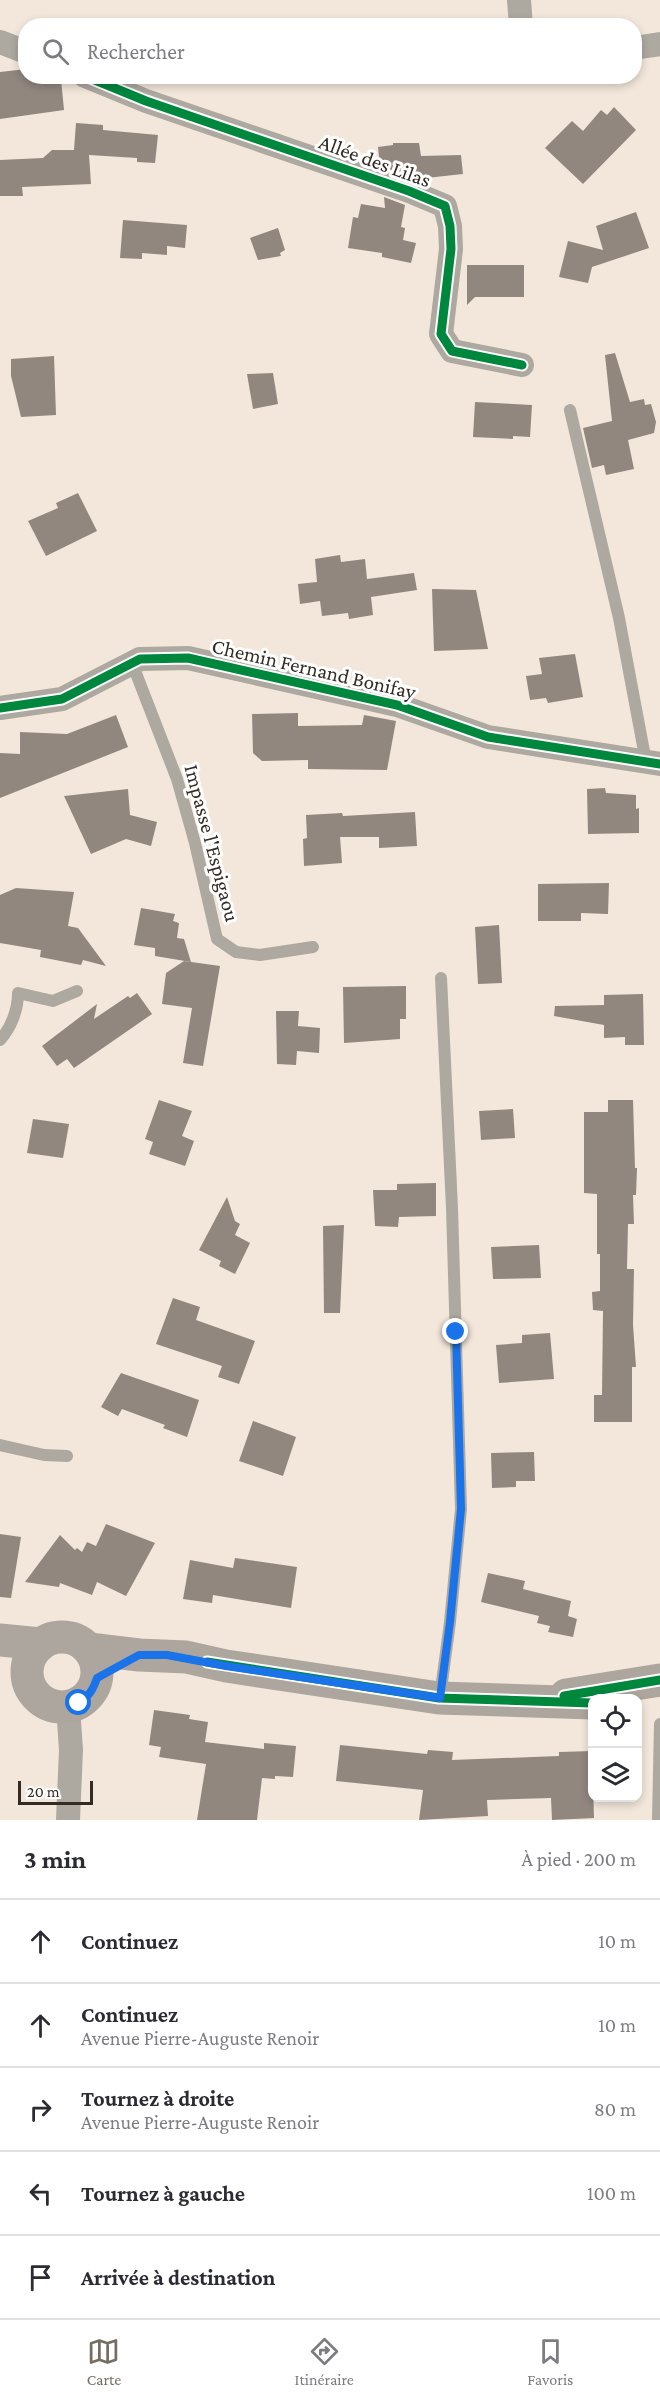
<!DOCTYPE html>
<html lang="fr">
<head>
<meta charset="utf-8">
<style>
	:root { --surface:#fff; --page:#f2f2f3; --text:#2b2b33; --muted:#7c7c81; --line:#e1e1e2; --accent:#776d63 }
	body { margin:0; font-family:"Crimson Pro",serif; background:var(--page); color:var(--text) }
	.controls { position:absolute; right:18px; bottom:18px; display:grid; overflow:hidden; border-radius:12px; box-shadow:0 3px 9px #0003 }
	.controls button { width:54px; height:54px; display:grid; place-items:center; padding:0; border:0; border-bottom:2px solid var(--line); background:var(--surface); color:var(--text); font:30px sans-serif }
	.scale { position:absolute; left:18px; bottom:15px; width:75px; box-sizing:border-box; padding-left:6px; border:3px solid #342c23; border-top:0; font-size:16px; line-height:21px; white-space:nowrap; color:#342c23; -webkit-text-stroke:4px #fff; paint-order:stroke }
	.stop { position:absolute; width:18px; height:18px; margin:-14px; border:4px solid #1a73e8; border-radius:50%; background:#fff }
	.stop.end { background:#1a73e8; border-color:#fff; box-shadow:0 2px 6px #0008 }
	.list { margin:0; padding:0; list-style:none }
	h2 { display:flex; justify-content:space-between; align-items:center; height:78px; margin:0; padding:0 24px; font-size:26px }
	h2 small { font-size:20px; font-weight:400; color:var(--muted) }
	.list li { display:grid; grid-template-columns:39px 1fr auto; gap:18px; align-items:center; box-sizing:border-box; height:84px; padding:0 24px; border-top:2px solid var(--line) }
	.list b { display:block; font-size:22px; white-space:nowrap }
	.list p { margin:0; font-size:20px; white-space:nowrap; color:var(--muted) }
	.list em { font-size:20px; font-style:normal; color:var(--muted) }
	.icon { flex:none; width:33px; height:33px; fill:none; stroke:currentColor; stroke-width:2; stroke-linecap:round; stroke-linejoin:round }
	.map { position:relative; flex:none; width:660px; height:1820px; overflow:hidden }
	.search { position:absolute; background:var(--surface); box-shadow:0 3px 9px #0003; left:18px; right:18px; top:18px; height:66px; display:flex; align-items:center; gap:15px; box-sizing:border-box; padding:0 21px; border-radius:24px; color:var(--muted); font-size:22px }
	.sheet { height:498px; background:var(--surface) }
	nav { display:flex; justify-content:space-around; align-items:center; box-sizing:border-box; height:84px; border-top:2px solid var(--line); background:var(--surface); font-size:16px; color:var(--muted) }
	nav a { display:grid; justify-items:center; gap:3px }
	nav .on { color:var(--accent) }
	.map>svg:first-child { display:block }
</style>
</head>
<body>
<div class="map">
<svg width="660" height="1820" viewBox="0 0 660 1820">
	<rect width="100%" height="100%" fill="#f3e7db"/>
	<!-- building -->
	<g fill="#91877f">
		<path d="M26,69V76H38L39,82L61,79L64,110L0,119V72Z"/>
		<path d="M614,107L636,130L583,184L545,148L572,121L583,131L601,110L607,115Z"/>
		<path d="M76,123L103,125V130L158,135L155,163L137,162V158L89,155L91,184L22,187L23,196H0V160L43,158L52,150H74Z"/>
		<path d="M393,143H419L421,156L461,155L463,174L417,179L380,166L378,147L393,145Z"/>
		<path d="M384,197L405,205L401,227L405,228L403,240L416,243L411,263L382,257V253L348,248L353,217L358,218L361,204L385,208Z"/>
		<path d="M636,212L649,248L592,267L588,283L559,277L568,241L603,250L596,226Z"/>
		<path d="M123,220L187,225L185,248L167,246V255L142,253V259L120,258Z"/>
		<path d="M278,228L285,250L280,253L281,256L258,260L250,238Z"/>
		<path d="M467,265H524V297H475L467,305Z"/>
		<path d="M615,353L630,402L644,399L645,405L651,404L656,422L654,433L628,440L634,469L606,475L604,465L592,468L583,428L612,421L605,355Z"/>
		<path d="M54,356L56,415L21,417L11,376V359Z"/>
		<path d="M273,373L278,404L253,409L247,374Z"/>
		<path d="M475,402L532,405L530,437L513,436V439L473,437Z"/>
		<path d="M78,493L97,531L46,556L28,521L58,508L56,503Z"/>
		<path d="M340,555L341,562L365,559L367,579L414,573L417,590L371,597L373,615L349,619L348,613L322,616L320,601L300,604L298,584L317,582L315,559Z"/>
		<path d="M432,589L476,590L488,649L434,651Z"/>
		<path d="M575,654L583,697L548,703L546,698L530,700L526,676L542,674L539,658Z"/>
		<path d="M298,713V726L362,725L364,715L396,721L387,770L308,769V760L262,761L253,753L252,714Z"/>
		<path d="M116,715L128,747L0,798V753L20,754V732L67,734Z"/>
		<path d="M605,788L606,793L636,795V809L639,808V833L588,834L587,789Z"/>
		<path d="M128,789L130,815L157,822L151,846L126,839L91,854L64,796Z"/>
		<path d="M415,812L417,846L379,848V837H340L342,863L304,866L303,839L307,838L306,815L342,813L343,816Z"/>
		<path d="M609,883L608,914L581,913V921H538V884Z"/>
		<path d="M16,888L74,892L68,926L78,928L106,966L83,960L81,965L40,957L41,950L0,943V895Z"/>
		<path d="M141,908L175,914L173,921L179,923L177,938L184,939L191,962L155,956V948L134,945Z"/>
		<path d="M499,925L502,983L478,984L475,927Z"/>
		<path d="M184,961L220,966L203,1066L183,1063L192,1008L162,1004L166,973Z"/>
		<path d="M406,986V1019H400V1039L344,1043L343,987Z"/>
		<path d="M137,993L152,1014L74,1068L67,1059L57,1066L42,1046L97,1004L94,1019L128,996L130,998Z"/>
		<path d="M643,994L644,1045H625V1037L604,1038V1025L554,1016L555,1006L604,1005V995Z"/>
		<path d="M276,1011H299L298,1026L320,1028L319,1053L297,1051L296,1065L277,1064Z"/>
		<path d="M159,1100L192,1111L182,1136L194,1141L185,1166L149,1154L153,1142L145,1139Z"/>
		<path d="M608,1100H633L635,1168H637L636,1195H633L634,1224H628L627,1269H634L633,1325L636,1367H632V1422H594V1395H602L603,1311L593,1310L592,1292L600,1291V1254H597V1194L584,1193V1112H608Z"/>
		<path d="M513,1109L515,1138L481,1140L479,1111Z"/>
		<path d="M33,1119L69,1124L63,1158L27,1153Z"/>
		<path d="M436,1183V1216L399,1217L398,1227L375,1226L373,1190H397V1184Z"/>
		<path d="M227,1197L235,1221L240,1224L235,1235L250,1243L235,1274L219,1266L221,1261L199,1250Z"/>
		<path d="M344,1225L340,1313H324L323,1226Z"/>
		<path d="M539,1245L541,1278L493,1279L491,1247Z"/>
		<path d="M173,1298L200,1307L196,1320L255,1341L239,1384L218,1377L222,1366L156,1344Z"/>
		<path d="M550,1333L554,1379L499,1383L496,1345L522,1343V1335Z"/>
		<path d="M121,1373L199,1400L187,1437L163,1428L165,1425L122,1409L118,1416L101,1407Z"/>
		<path d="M253,1421L296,1437L283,1476L239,1461Z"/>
		<path d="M534,1452L535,1481H516V1487L492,1488L491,1453Z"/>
		<path d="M106,1524L155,1543L126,1596L97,1582L92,1595L60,1583L59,1587L25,1582L60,1535L75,1550L77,1548L82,1552L87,1542L96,1546Z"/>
		<path d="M0,1534L21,1537L11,1598L0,1597Z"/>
		<path d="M235,1558L297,1567L291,1608L213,1595L212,1603L183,1599L190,1560L233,1568Z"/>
		<path d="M488,1573L525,1581L523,1589L571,1601L568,1616L577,1619L573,1637L548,1632L550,1626L537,1623L539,1616L481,1602Z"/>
		<path d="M154,1710L190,1715L189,1719L208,1722L205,1742L264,1749V1743L296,1746L293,1777L275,1776V1779L262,1778L257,1820H197L206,1764L159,1757L161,1747L149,1745Z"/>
		<path d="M340,1745L427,1754L428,1750L453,1752L452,1760L559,1756V1752L592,1751L594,1818L552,1820L551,1798L487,1800L488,1816L419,1820L423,1790L336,1781Z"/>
	</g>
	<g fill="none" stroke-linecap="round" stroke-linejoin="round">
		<!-- lane -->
		<g stroke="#ada8a0" stroke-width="12">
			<path d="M570,410L619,618L646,762"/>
			<path d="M132,663L177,779L195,843L217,939L236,952L260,955L313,947"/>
			<path d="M0,1040C11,1028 18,1010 18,993L53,1001L77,991"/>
			<path d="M0,1445L44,1455L67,1456"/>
			<path d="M440,1697L450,1622L461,1509L452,1208L441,978"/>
			<path d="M658,1820L660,1724"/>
		</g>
		<!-- street -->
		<g stroke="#ada8a0" stroke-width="24">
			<path d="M519,0L521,26"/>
			<path d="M0,42L26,52"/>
			<path d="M634,48L660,44"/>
			<path d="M85,76L146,101L409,191L445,206L450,226L451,249L441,334L452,351L522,365"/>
			<path d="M0,708L62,699L140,659L188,658L397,705L488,737L660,764"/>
			<path d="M68,1820L71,1750L68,1707"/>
		</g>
		<!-- secondary -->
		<g stroke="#ada69e" stroke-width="33">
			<circle cx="62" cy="1672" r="35"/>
			<path d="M0,1640L41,1644"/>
			<path d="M89,1649L139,1655L186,1657L226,1666L439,1698L592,1703"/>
			<path d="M566,1695L660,1680"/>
		</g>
		<defs>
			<g id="cycleway">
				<path d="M85,76L146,101L409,191L445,206L450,226L451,249L441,334L452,351L522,365"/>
				<path d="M0,708L62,699L140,659L188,658L397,705L488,737L660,764"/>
				<path d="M207,1662L439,1698L592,1703"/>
				<path d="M564,1696L660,1680"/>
			</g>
		</defs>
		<!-- cycleway casing -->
		<use href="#cycleway" stroke="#fff" stroke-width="13"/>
		<!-- cycleway -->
		<use href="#cycleway" stroke="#00873e" stroke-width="9"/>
	</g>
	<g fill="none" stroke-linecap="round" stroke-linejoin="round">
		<!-- route -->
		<path stroke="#1a73e8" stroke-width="8" d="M79,1703C89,1696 93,1690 97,1678L139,1655H167L226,1666L440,1698L450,1622L461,1509L456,1332"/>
	</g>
	<g text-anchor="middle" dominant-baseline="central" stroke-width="6" stroke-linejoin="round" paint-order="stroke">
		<!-- street labels -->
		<g font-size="21" fill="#342c23" stroke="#fff">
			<text transform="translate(375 161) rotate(20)">Allée des Lilas</text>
			<text transform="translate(314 669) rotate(13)">Chemin Fernand Bonifay</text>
			<text transform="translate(212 843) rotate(75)">Impasse l'Espigaou</text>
		</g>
	</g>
</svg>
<div class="controls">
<button><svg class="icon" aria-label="locate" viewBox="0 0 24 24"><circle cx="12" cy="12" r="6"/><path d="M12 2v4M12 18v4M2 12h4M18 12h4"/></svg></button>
<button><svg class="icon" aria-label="layers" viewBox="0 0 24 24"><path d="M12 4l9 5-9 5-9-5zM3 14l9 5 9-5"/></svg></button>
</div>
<div class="scale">20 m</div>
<div class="stop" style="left:79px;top:1703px"></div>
<div class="stop end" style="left:456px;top:1332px"></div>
<div class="search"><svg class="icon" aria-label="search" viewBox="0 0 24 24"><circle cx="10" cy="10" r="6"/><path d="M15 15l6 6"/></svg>Rechercher</div>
</div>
<section class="sheet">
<h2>3 min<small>À pied · 200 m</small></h2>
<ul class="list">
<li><svg class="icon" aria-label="ahead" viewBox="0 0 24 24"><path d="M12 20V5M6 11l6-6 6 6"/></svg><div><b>Continuez</b></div><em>10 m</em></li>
<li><svg class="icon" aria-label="ahead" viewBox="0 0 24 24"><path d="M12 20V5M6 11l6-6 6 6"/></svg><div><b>Continuez</b><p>Avenue Pierre-Auguste Renoir</p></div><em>10 m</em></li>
<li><svg class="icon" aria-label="right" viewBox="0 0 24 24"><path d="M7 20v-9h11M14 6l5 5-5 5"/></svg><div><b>Tournez à droite</b><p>Avenue Pierre-Auguste Renoir</p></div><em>80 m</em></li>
<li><svg class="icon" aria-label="left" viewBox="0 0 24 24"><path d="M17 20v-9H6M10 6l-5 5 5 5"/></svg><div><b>Tournez à gauche</b></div><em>100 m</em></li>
<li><svg class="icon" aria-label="arrive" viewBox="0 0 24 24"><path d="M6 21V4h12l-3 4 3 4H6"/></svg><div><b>Arrivée à destination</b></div></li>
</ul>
</section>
<nav>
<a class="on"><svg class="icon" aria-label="map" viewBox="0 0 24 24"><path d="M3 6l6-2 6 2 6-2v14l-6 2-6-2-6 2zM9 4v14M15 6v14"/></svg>Carte</a>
<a><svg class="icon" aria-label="directions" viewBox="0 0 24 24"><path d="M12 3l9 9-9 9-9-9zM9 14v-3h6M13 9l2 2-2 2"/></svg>Itinéraire</a>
<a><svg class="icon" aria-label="saved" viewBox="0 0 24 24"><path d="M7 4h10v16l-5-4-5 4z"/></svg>Favoris</a>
</nav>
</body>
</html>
